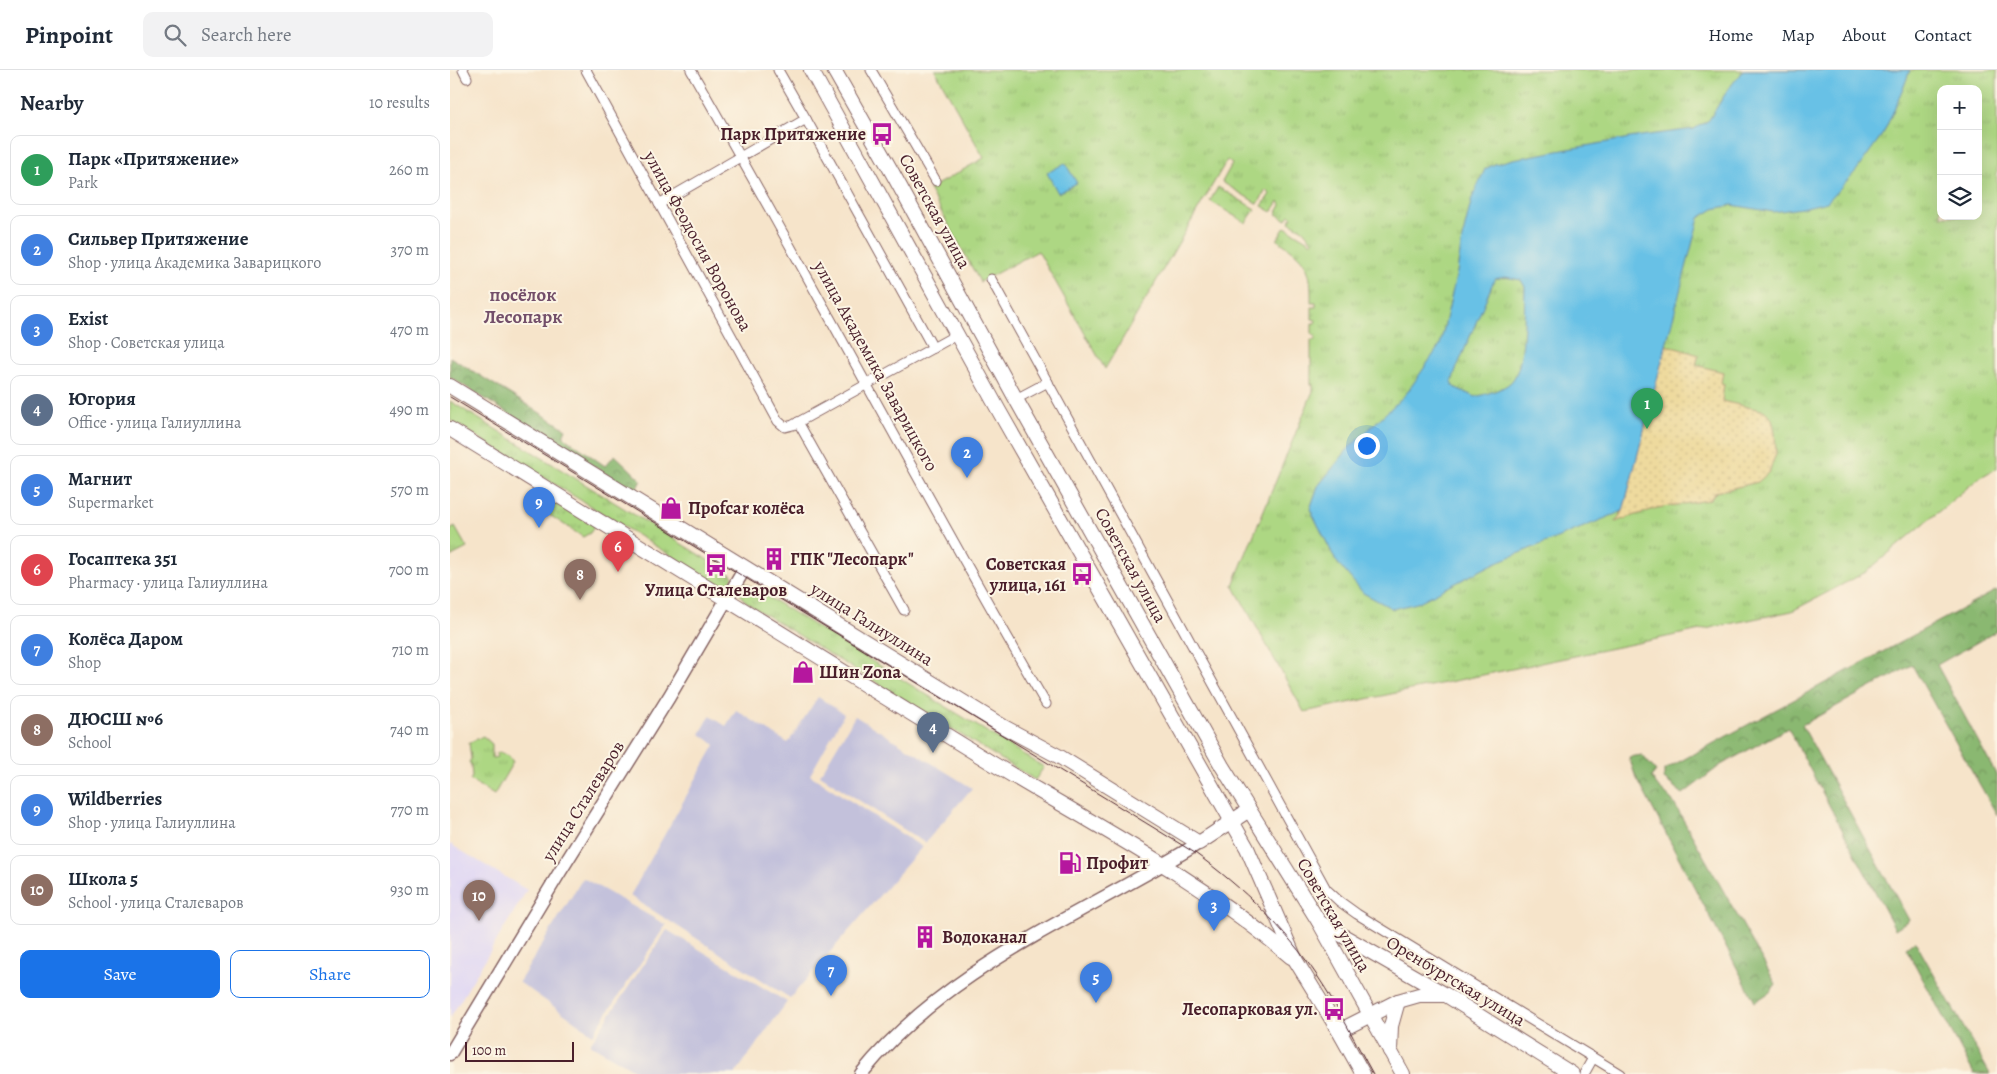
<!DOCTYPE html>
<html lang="en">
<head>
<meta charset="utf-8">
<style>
	:root { --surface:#fff; --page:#f2f2f3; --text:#1f2937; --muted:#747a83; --line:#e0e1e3; --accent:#1a73e8 }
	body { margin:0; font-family:Alegreya,serif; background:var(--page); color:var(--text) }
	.controls { position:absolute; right:15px; top:15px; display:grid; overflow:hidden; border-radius:10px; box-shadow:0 5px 20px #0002 }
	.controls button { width:45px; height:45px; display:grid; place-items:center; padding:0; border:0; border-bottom:1px solid var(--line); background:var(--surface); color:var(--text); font:25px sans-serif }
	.scale { position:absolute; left:15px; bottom:12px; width:109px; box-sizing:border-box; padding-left:5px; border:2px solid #4a1f2b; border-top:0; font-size:14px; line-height:18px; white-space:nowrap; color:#4a1f2b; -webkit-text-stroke:4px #fcf5e5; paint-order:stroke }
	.you { position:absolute; left:916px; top:375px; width:18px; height:18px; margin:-12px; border:4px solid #fff; border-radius:50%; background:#1a73e8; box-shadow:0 0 0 8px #1a73e833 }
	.badge { display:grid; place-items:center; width:32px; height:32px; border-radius:50%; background:var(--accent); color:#fff; font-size:16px; font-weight:700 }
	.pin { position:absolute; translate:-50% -41px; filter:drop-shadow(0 1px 2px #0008) }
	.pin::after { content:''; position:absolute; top:26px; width:18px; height:15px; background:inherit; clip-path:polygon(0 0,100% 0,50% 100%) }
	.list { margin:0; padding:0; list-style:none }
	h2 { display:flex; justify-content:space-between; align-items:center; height:65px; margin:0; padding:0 20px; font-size:21px }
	h2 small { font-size:16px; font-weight:400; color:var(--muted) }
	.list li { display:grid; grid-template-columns:32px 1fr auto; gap:15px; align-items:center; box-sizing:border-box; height:70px; margin:0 10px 10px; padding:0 10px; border:1px solid var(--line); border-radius:10px }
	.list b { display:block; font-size:19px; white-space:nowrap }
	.list p { margin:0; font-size:16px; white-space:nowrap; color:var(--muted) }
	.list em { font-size:16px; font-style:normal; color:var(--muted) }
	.actions { display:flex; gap:10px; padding:15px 20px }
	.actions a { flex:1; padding:11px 0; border:1px solid var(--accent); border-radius:10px; text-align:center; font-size:18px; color:var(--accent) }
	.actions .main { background:var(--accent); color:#fff }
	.icon { flex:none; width:28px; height:28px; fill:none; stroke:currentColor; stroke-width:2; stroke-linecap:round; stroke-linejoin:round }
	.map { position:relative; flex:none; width:1547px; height:1004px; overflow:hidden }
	header { display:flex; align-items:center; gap:30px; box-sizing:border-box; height:70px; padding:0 25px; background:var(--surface); border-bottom:1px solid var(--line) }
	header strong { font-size:24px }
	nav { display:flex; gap:28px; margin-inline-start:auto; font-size:18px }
	.search { width:350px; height:45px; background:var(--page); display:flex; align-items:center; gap:12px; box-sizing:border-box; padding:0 18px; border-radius:10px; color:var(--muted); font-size:19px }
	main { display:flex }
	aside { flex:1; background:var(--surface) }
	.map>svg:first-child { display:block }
</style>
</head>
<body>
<header>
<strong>Pinpoint</strong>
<div class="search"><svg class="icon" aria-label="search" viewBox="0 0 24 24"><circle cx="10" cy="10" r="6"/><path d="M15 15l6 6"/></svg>Search here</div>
<nav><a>Home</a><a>Map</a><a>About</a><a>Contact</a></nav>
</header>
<main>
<aside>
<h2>Nearby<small>10 results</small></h2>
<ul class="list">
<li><span class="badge" style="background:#2e9e5b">1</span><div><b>Парк «Притяжение»</b><p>Park</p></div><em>260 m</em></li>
<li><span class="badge" style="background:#3f7fe0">2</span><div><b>Сильвер Притяжение</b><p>Shop · улица Академика Заварицкого</p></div><em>370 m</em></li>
<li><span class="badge" style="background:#3f7fe0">3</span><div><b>Exist</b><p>Shop · Советская улица</p></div><em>470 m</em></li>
<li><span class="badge" style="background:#5c6f8a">4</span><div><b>Югория</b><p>Office · улица Галиуллина</p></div><em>490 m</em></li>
<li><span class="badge" style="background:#3f7fe0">5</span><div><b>Магнит</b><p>Supermarket</p></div><em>570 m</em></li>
<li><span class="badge" style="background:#e0444e">6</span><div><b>Госаптека 351</b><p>Pharmacy · улица Галиуллина</p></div><em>700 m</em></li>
<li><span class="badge" style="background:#3f7fe0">7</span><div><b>Колёса Даром</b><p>Shop</p></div><em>710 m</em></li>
<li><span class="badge" style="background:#8d6e63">8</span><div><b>ДЮСШ №6</b><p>School</p></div><em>740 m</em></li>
<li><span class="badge" style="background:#3f7fe0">9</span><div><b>Wildberries</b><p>Shop · улица Галиуллина</p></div><em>770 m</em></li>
<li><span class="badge" style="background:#8d6e63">10</span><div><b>Школа 5</b><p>School · улица Сталеваров</p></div><em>930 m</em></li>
</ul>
<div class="actions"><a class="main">Save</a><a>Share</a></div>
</aside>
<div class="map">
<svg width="1547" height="1004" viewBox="0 0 1547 1004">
	<defs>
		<pattern id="grass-tufts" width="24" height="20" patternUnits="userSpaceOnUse" patternTransform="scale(1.25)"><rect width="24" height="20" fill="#add783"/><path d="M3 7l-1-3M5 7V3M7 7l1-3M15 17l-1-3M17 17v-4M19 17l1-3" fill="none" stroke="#96b871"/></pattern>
		<pattern id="forest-crowns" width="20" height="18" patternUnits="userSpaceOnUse" patternTransform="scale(1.25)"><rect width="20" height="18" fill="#8ab871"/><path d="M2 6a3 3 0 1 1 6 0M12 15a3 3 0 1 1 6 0" fill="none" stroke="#73955d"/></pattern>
		<pattern id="sand-dots" width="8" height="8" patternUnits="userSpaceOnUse" patternTransform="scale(1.25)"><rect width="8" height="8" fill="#eeda9e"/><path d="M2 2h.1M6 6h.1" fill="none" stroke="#cebb88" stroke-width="1.8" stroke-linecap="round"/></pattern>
	</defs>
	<rect width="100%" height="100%" fill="#fcf5e5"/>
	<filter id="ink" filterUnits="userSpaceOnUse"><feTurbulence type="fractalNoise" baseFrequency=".02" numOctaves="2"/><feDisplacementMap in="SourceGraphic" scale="10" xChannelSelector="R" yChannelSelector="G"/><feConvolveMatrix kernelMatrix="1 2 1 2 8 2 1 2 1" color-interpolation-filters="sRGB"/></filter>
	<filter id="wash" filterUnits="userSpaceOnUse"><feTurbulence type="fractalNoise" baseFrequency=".0096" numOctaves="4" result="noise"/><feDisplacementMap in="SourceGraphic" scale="20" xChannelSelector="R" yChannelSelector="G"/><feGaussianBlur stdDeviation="1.12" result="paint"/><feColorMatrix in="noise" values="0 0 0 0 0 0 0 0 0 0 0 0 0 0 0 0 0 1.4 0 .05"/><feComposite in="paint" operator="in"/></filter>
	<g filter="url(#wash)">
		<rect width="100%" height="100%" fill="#f6e4ca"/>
		<!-- built -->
		<path fill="#ded5f5" d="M0,774L77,820L0,948Z"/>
		<!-- industrial -->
		<g fill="#c3c1db">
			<path d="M368,627L394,644L360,705L472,777L340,928L180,826L265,675L250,664L260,646L276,656L286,640L338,673Z"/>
			<path d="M405,646L522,718L475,773L370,705Z"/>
			<path d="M133,808L216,855L143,964L69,912Z"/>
			<path d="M217,860L337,932L285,1004H191L140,974Z"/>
		</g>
		<!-- grass -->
		<g fill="url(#grass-tufts)" stroke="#7c7b57" fill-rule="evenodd">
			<path d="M485,0H1547V398L1529,408L1416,502L1342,541L854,642L783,515L863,321V314L861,315V270H865V265L862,264V253H865L866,250L862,249V237H866V233H861C862,198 856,188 827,170L835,157L862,173V171L853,160L839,152L842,147L840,145L836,150L826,144L831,135L829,131L822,142L812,136L820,124L816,120L808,134L772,112L782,94L777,90L655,299L588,181L530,212L479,119L534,88ZM1491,19H1528V146H1491Z"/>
			<path d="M768,117L805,139L796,153L760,131Z"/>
			<path d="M0,331L282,505L283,508C276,515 272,516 264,512L0,350Z"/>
			<path d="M108,431L143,453L144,457L140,463L133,467L98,444C96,437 102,433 108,431Z"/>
			<path d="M5,457L17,478L0,487V460Z"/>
			<path d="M294,512L594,697L585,710L311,542L295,531L290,524Z"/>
			<path d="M33,666L42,674V688L47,687V683L49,682L59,686L63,692L44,725L20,710L22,707L21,695L19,692L21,689L19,673Z"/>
		</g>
		<!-- forest -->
		<g fill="url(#forest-crowns)" stroke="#6a6c4e">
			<path d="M0,287L116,359L113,366L155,396L165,385L191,410L185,422L0,307Z"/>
			<path d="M1547,520V561L1487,595L1547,706V745L1462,595L1352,655L1459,850L1445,859L1338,658L1271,695L1233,724L1214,709V700Z"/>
			<path d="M1192,685L1206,701L1201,707L1208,717L1222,730L1326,914L1320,922L1305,932L1185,705L1179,687Z"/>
			<path d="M1465,871L1540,1004H1524L1456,878Z"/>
		</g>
		<!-- sand -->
		<path fill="url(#sand-dots)" stroke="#9c7c64" d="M1216,275L1249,285L1246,295L1273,302L1271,313L1274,314L1272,331L1315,341L1322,349L1325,363L1326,384L1319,402L1308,412L1266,422L1259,430L1207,438L1165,452L1173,441Z"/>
		<!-- water -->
		<g fill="#68c1e6" stroke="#597088" fill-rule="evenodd">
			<path d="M1293,0H1460L1453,19L1434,62L1406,101L1377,132L1352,138L1323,142L1282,135L1264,139L1249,148L1173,441L1045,493L967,533L943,539L913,523L886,491L860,439L868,416L898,379L956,324L990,275L1007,202L1012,169L1022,128L1035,99L1045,94L1063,89L1191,66L1244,59L1259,50L1277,21ZM1055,207L1071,210L1075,217C1074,239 1076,297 1061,312C1053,320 1035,324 1025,327L1004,317L1002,313L1005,302L1042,215L1045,209Z"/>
			<path d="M615,93L627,113L608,123L597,103Z"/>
		</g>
	</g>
	<g filter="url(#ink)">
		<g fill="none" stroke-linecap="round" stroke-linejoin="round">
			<defs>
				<g id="street">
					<path d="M13,0L17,8"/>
					<path d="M136,0L328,351L335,357L343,355L508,264"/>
					<path d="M241,0C362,210 474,425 596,634"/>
					<path d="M328,0L356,49"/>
					<path d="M421,0L486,111"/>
					<path d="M209,134L356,49L483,278"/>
					<path d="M541,209L876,819L889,831L907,844L1170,1004"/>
					<path d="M566,329L598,312"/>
					<path d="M348,352L454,540"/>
					<path d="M1134,1004L1143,988"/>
				</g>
				<g id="secondary">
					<path d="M0,984L108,805L219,627L295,498"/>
					<path d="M411,1004C499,895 633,845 749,773"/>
				</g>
				<g id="primary">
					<path d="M361,0L549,341L797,778L846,891L889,961L913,1004"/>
					<path d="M384,0L443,104L567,331L772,696L869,852L953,1004"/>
					<path d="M0,316L554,657L610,687L749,773L799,740"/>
					<path d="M0,359C176,467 351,576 527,684C633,749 747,806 841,887"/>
					<path d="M869,852L996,925L1122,1004"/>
					<path d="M889,961L948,931L969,925H996"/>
					<path d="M940,981L941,956L948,931"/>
				</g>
			</defs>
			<!-- street casing -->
			<use href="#street" stroke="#866463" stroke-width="11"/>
			<!-- secondary casing -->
			<use href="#secondary" stroke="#866463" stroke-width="15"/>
			<!-- primary casing -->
			<use href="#primary" stroke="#866463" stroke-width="16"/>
			<!-- street -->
			<use href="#street" stroke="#fff" stroke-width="9"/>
			<!-- secondary -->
			<use href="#secondary" stroke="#fff" stroke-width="12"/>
			<!-- primary -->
			<use href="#primary" stroke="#fff" stroke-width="14"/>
			<!-- tram -->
			<path stroke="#4a1f2b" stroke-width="1" d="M0,327L745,783C793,818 835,858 868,907C889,938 905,972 923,1004"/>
		</g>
	</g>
	<!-- icons -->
	<defs>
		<symbol id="bus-bare" viewBox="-9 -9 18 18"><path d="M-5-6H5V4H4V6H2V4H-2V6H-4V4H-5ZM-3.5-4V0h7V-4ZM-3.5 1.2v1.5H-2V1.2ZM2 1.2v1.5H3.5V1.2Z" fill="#b5179e" stroke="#fcf5e5" stroke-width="2.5" paint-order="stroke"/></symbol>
		<symbol id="shop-bare" viewBox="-9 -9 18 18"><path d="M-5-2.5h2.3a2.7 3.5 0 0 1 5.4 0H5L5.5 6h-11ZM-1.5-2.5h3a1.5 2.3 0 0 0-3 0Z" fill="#b5179e" stroke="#fcf5e5" stroke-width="2.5" paint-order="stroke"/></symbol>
		<symbol id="building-bare" viewBox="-9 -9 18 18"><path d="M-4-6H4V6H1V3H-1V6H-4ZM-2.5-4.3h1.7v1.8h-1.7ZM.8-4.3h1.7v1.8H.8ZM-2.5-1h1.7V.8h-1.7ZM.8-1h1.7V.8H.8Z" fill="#b5179e" stroke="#fcf5e5" stroke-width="2.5" paint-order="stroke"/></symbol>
		<symbol id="fuel-bare" viewBox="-9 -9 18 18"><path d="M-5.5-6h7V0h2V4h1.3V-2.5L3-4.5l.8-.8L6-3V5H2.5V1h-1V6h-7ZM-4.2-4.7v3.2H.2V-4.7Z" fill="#b5179e" stroke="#fcf5e5" stroke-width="2.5" paint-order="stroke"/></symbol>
	</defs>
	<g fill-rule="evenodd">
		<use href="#bus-bare" x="416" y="48" width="32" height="32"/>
		<use href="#shop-bare" x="205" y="422" width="32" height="32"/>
		<use href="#building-bare" x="308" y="473" width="32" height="32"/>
		<use href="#bus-bare" x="250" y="479" width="32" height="32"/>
		<use href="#bus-bare" x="616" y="488" width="32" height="32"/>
		<use href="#shop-bare" x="337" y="586" width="32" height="32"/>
		<use href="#fuel-bare" x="604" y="777" width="32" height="32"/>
		<use href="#building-bare" x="459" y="851" width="32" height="32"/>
		<use href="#bus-bare" x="868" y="923" width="32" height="32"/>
	</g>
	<g text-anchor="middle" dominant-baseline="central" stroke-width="4" stroke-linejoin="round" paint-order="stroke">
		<!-- poi labels -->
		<g font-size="18" font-weight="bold" fill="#4a1f2b" stroke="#fcf5e5" text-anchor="start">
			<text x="416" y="64" text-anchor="end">Парк Притяжение</text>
			<text x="238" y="438">Проfcar колёса</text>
			<text x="340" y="489">ГПК "Лесопарк"</text>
			<text x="616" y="494" text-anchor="end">Советская<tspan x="616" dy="21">улица, 161</tspan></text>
			<text x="266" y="520" text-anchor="middle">Улица Сталеваров</text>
			<text x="369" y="602">Шин Zona</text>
			<text x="636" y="793">Профит</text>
			<text x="492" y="867">Водоканал</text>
			<text x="868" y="939" text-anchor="end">Лесопарковая ул.</text>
		</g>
		<!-- street labels -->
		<g font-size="18" fill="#4a1f2b" stroke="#fcf5e5">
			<text transform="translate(485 141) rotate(61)">Советская улица</text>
			<text transform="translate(248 171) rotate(61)">улица Феодосия Воронова</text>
			<text transform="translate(426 296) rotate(61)">улица Академика Заварицкого</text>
			<text transform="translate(681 495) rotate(61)">Советская улица</text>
			<text transform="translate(422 554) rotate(32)">улица Галиуллина</text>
			<text transform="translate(133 731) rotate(-58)">улица Сталеваров</text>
			<text transform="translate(884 845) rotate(60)">Советская улица</text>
			<text transform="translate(1006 911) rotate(31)">Оренбургская улица</text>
		</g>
		<!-- neighbourhood labels -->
		<g font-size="19" font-weight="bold" fill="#734f6a" stroke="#fcf5e5">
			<text x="73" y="225">посёлок<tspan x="73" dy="22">Лесопарк</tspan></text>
		</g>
	</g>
</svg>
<div class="controls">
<button>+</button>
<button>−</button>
<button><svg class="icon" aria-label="layers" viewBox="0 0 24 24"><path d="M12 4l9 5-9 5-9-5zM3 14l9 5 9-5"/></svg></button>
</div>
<div class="scale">100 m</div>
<div class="you"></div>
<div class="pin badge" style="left:1197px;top:359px;background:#2e9e5b">1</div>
<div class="pin badge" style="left:517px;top:408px;background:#3f7fe0">2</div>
<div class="pin badge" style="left:764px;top:861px;background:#3f7fe0">3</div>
<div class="pin badge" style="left:483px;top:683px;background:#5c6f8a">4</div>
<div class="pin badge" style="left:646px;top:933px;background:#3f7fe0">5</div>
<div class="pin badge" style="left:168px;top:502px;background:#e0444e">6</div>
<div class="pin badge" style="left:381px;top:926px;background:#3f7fe0">7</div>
<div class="pin badge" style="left:130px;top:530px;background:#8d6e63">8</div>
<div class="pin badge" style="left:89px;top:458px;background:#3f7fe0">9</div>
<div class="pin badge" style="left:29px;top:851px;background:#8d6e63">10</div>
</div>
</main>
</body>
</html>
